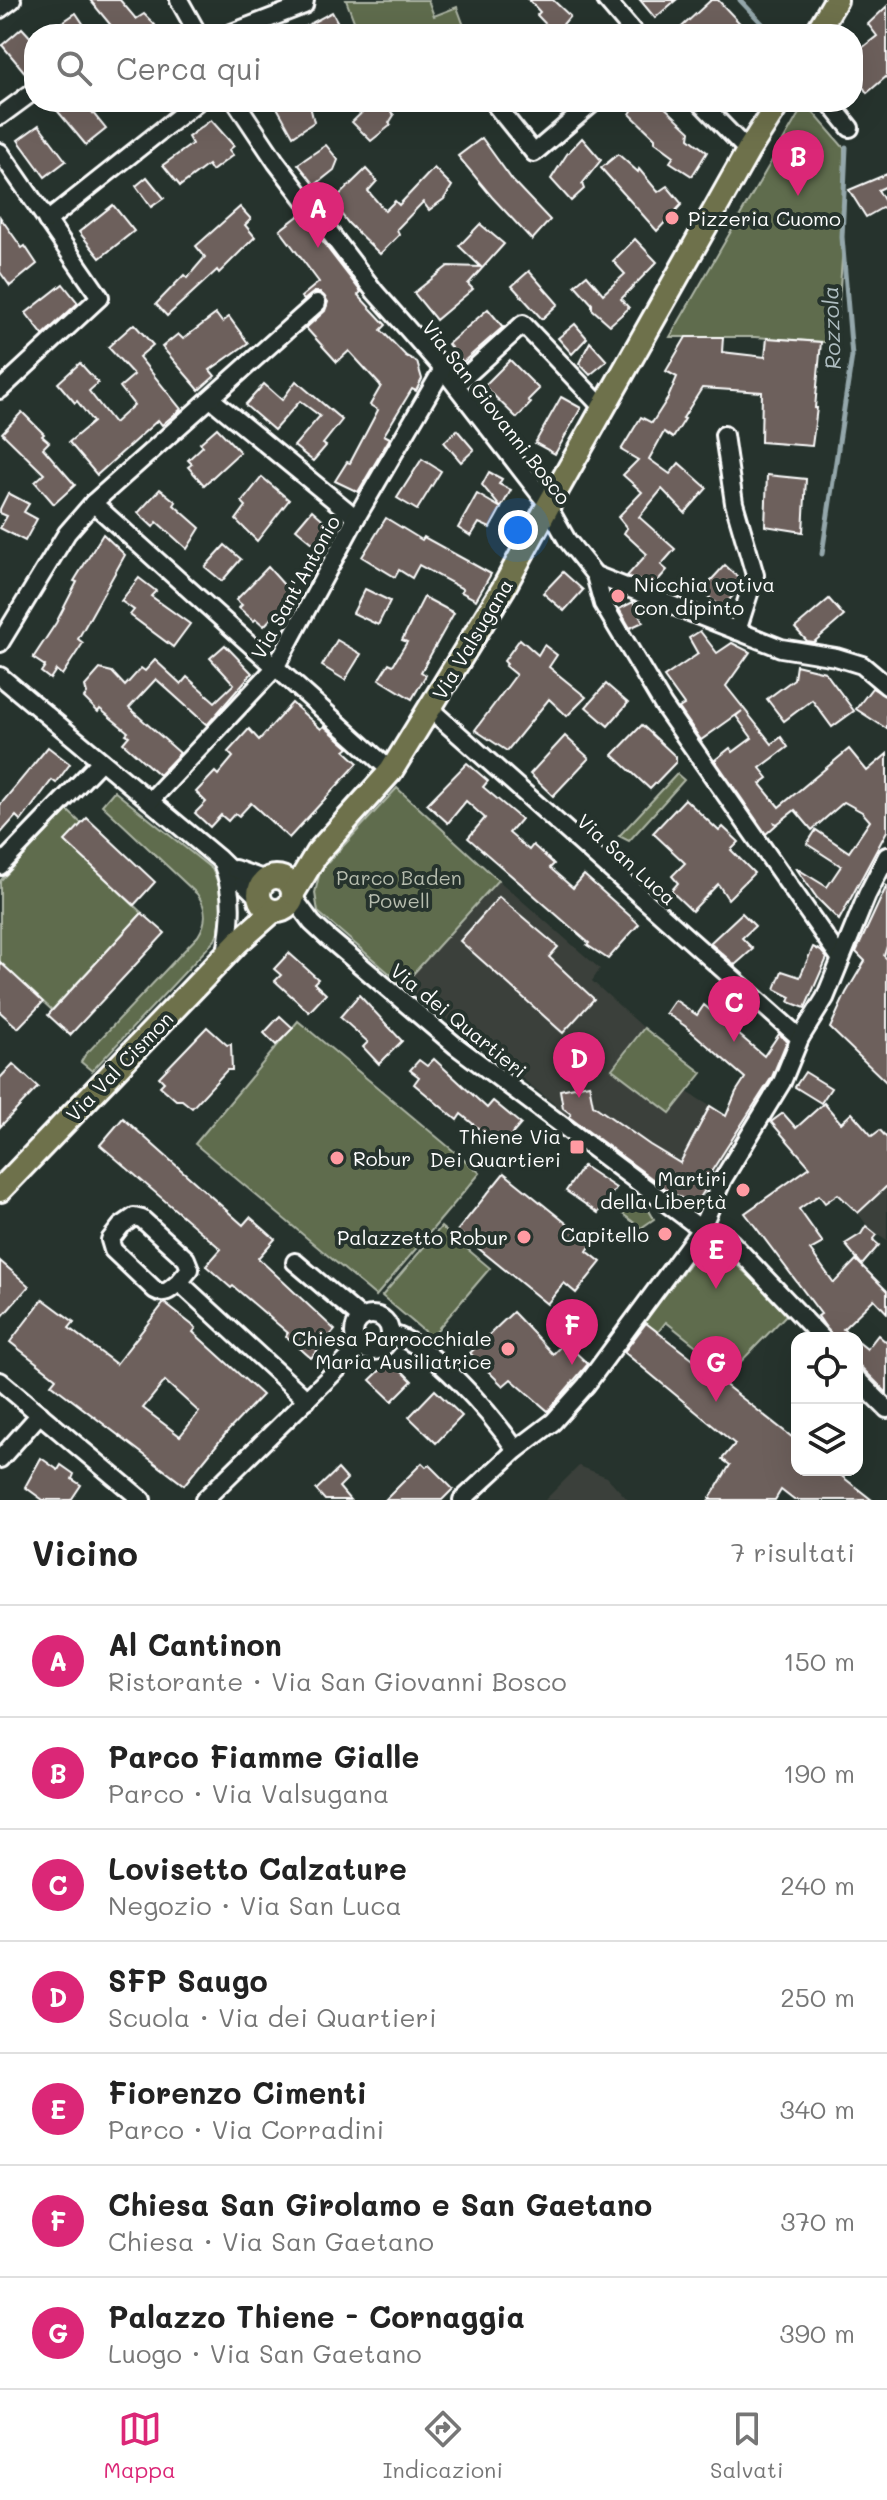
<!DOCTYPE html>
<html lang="it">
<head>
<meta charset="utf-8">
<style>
	:root { --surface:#fff; --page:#f6f6f6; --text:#222; --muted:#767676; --line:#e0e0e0; --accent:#db2777 }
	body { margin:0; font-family:Mali,sans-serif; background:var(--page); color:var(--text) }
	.controls { position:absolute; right:24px; bottom:24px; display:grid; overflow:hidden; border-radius:16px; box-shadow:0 8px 32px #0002 }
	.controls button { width:72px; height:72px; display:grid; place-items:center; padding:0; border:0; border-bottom:2px solid var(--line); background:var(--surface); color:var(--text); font:40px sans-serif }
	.you { position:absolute; left:518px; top:530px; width:28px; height:28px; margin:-20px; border:6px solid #fff; border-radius:50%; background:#1a73e8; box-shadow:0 0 0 12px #1a73e833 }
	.badge { display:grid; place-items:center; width:52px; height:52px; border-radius:50%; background:var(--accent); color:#fff; font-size:26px; font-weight:700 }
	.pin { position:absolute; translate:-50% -66px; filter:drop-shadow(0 2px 4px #0008) }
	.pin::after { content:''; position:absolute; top:42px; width:28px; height:24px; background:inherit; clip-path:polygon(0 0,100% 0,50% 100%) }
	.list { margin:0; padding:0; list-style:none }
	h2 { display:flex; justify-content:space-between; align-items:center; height:104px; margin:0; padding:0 32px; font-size:34px }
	h2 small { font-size:26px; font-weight:400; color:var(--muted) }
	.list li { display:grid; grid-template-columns:52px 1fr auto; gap:24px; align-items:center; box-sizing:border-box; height:112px; padding:0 32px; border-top:2px solid var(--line) }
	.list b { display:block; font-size:30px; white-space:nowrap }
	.list p { margin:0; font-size:26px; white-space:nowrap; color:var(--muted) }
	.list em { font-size:26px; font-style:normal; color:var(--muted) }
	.icon { flex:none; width:44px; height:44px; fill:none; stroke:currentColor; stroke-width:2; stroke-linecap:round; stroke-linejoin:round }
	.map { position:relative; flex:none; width:887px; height:1500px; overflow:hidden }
	.search { position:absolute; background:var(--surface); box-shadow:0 8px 32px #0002; left:24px; right:24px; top:24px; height:88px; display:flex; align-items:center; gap:20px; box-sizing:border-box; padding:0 28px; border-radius:32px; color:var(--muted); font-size:30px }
	.sheet { height:888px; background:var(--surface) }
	nav { display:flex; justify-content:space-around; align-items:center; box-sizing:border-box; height:112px; border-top:2px solid var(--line); background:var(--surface); font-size:22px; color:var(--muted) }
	nav a { display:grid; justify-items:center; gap:4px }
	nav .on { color:var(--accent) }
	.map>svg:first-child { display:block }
</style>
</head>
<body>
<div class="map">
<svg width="887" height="1500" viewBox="0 0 887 1500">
	<rect width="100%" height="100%" fill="#26332d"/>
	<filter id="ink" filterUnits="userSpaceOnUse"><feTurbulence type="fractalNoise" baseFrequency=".0125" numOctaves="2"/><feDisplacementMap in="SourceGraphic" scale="16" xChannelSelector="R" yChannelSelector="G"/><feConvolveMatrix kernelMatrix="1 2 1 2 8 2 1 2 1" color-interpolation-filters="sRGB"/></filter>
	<g filter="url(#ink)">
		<!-- built -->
		<g fill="#3b403b">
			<path d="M498,880L600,969L592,981L644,1028L613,1069L670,1113L687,1092L743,1126L695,1206L635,1170L566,1122L557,1106L403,985Z"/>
			<path d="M887,1183V1240L869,1228L858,1213Z"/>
			<path d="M579,1466L607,1477L628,1500H545Z"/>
		</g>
		<!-- green -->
		<g fill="#5e6c4e" stroke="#aeb6a6" stroke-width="2">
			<path d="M346,0H428L434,16L457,7L467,34H359Z"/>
			<path d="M805,103L844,148L843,245L836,343L755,337H670Z"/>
			<path d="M677,774L684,780L629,841L619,836Z"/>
			<path d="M397,788L498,880L403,985L318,912L315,893L320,871Z"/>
			<path d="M114,791L212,869C225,894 225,914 215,940L92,1071L81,1062L85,1055L198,936C208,921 207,908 197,894L102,805Z"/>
			<path d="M67,810L82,824L66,842L142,913L52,1010L0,962V881Z"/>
			<path d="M298,1021L480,1173L376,1296L195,1144Z"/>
			<path d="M644,1028L702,1073L670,1113L612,1069Z"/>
			<path d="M627,1194L647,1207L654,1219L641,1228L615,1208Z"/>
			<path d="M441,1227L490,1268L431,1337L382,1296Z"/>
			<path d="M710,1249L720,1250L789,1312L730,1373L666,1322L658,1332L644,1322L700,1250Z"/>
		</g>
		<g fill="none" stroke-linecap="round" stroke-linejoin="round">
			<!-- stream -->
			<g stroke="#94a7ab" stroke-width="5">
				<path d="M740,0L772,34"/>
				<path d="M822,554L852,356L842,237L846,147"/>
			</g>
		</g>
		<!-- building -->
		<g fill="#6d605b" stroke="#fff" stroke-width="2" fill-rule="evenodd">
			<path d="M90,0H120L136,19L144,14L155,25L144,34H118Z"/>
			<path d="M529,0H553L570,16L555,34L537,15L540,12Z"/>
			<path d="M640,0H676L655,18Z"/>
			<path d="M711,0H718L750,34H674Z"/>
			<path d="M887,6V76L867,93L861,84L853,90V55L877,36L868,24Z"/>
			<path d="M332,12L344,34H291Z"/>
			<path d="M76,13L90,34H45Z"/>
			<path d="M22,28L33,40L34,68L27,75L2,45Z"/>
			<path d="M50,102H84L106,129L86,145Z"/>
			<path d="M274,102H309L314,122L293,136Z"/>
			<path d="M373,102H382L394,115L389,123L391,125L371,141L352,122Z"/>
			<path d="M637,102H659L690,131L689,138L707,152L692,176L670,162L674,156L655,142V138L630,114Z"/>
			<path d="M211,120L234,146L229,150L233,155L212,171L208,165L180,186L163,165L192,144L188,137Z"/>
			<path d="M39,125L66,161L45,177L18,140Z"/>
			<path d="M482,138L513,181L550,220L532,240L492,197L458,156Z"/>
			<path d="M582,138L601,160L582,184L584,189L571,201L551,179L567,154Z"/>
			<path d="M326,145L338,160L334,170L315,185L298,164Z"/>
			<path d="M618,154L638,172L639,169L658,192L667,186L682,204L657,231L601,168Z"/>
			<path d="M434,168L452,186L444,199L429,210L423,202L397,229L399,235L380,254L349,224L332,202L366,169L377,181L368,191L385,211L395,201L399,205Z"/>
			<path d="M887,174V186L878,190L887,205L866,217L849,190Z"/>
			<path d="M147,177L164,198L151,207L136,186Z"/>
			<path d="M113,205L134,231L100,258L79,232Z"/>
			<path d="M240,207L251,219L245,225L255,237L219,273L217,270L167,316L156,304L184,275L187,278L205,257L196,246Z"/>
			<path d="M301,214L361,292L358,295L386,325L381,330L406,356L417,362L422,379L416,391L412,389L384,435L390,438L358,492L335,481L347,462L350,463L378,410L370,405L381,386L349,351L337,362L306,328L325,311L328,302L320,292H314L304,300L301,297L319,282L280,230Z"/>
			<path d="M0,217L22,248L25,246L37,264L10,286L0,272Z"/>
			<path d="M480,224L504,244L468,284L473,289L436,320L414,293L448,266L481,267L459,246Z"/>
			<path d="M635,239L657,262L621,299L629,308L610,325L592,309V304L575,285L587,275L603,294L625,274L613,261Z"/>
			<path d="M529,271L558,304L542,319L512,286Z"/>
			<path d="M63,284L78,303L43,335L26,313Z"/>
			<path d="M488,309L503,327L463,362L448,344Z"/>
			<path d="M216,314L222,322L229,317L248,343L210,370L215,376L199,390L162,347L178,334L183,339Z"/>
			<path d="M134,324L153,345L139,357L181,409L162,425L158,420L97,475L69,442L93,422L77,401L75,403L58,383L80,363L98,383L89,391L114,423L134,405L120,387L134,375L108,347Z"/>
			<path d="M575,324L587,338L572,354L558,338Z"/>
			<path d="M686,337H723L722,352L765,357L767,338L821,342L815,408H817L812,446L761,442L762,392L702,388L683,418L685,419L673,438L664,432L649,459L670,474L679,463L707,488L685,513L662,489L639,517L675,549L661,565L667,570L653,586L627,576L647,554L624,533L627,528L618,517L642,492L623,475L638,460L621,450L641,417L652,423L668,398L677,377L666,371Z"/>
			<path d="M590,342L607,361L590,375L579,363Z"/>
			<path d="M510,360L539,389L528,400L531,403L517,418L484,386Z"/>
			<path d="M296,381L342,420L323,444L326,446L313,461L294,446L320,416L300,401L274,430L245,405L264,384L282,400Z"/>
			<path d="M561,397L581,408L555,454L535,443Z"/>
			<path d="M22,412L44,434L42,436L49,442L43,448L75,485L54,504L35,482L44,474L2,433Z"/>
			<path d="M217,428L240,452L204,485L188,467L192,464L188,460L203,446L200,443Z"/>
			<path d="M457,430L474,450L461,462L444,442Z"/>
			<path d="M422,459L441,471L417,510L397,498Z"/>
			<path d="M489,472L502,479L499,484L511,490L501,508L482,485Z"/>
			<path d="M767,475L806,479L803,532L765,526Z"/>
			<path d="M262,477L289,500L257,541L236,520L246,506L242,502Z"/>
			<path d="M160,489L176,502L174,505L200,528L187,549L157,522L153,527L138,513Z"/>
			<path d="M8,493L29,504L24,512L37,519L25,541L0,528L7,516L0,513V509Z"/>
			<path d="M477,494L501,508L490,528L479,523L471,536L458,528Z"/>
			<path d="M312,510L336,531L320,549L296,529Z"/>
			<path d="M386,518L422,540L424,537L491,574L476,600L461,592L463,589L419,565L412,578L399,570L395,577L362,557Z"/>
			<path d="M103,534L125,555L78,639L83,643L62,675L56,670L50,679L41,672L45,666L33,658L56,623L77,582L74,581Z"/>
			<path d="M225,545L241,559L222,581L205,567Z"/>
			<path d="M725,565L742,581L739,589L721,609L702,590Z"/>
			<path d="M268,567L293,595L264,626L256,619L254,621L239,608L242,605L236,600Z"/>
			<path d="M563,572L583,590L564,611L543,593Z"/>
			<path d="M139,578L156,591L151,596L190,624L173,647L130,615L134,610L121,601Z"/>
			<path d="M365,589L390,601L378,625L353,613Z"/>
			<path d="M424,597L454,613L421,672L426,675L412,699L379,679L389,663L393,665L407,642L402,640Z"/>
			<path d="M829,599L844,616L814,642L807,641L795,628Z"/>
			<path d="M633,602L643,622L630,628L619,609Z"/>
			<path d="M700,631L717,653L732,643L750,652L726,686L772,744L781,737L788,747L760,768L768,778L760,784L779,807L849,749L867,771L887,754V831L839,920L817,898L796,868L827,887L841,866L807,844L816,830L849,852L870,821L862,812L844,802L812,830L795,810L777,824L775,823L776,825L766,834L715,760L730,748L733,752L752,738L736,716L742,711L701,740L679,708L684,705L664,677L698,654L689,638Z"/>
			<path d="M520,639L538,655L544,645L557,655L549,667L586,697L567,716L549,699L507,751L475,730L516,675L505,666L507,664L504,661Z"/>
			<path d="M337,640L361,654L345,680L322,666Z"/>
			<path d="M225,645L252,673L207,725L156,679L129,708L180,753L159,775L123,743L129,736L126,734L128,732L100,709L98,712L84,698L87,694L85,686L100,669L112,672L125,686L141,668L145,671L155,660L181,684L187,677L215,702L234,684L210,658Z"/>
			<path d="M796,665L825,672L854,711L832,727L812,700L784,721L767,699L794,679Z"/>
			<path d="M606,684L628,703L608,726L586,707Z"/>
			<path d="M872,688L887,697V729L856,709Z"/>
			<path d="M292,703L321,729L324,726L349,748L345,751L358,763L289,838L251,803L239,816L235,813L228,821L221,815L210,827L195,813L206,802L196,792L215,772L218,775L233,757L228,752L249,729L259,740Z"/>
			<path d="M642,725L676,757V762L650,789L613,755Z"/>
			<path d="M565,736L589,758L553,796L530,774Z"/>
			<path d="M48,747L70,764L56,783L52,780L21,821L16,816L0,834V805Z"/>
			<path d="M467,763L488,781L483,787L521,819L509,833L529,850L533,845L554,864L550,868L573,888L584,875L639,924L608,959L587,945L589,943L468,838L485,818L466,801L448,823L427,804Z"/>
			<path d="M685,799L719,831L723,827L739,842L731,850L754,873L728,899L718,884L692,911L671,891L678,883L672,876L685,863L653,833Z"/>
			<path d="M87,818L155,882L134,905L65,841Z"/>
			<path d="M887,885V946L884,956L887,959V1083L830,1028L846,993L865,961L856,952Z"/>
			<path d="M499,897L558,947L549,957L594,999L563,1033L460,941Z"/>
			<path d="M142,913L165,933L70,1035L48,1015Z"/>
			<path d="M742,913L755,926L742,938L753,949L735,965L710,943Z"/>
			<path d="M813,947L821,951L827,958L805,1008L789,1002L791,997L775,989L782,971L800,977Z"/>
			<path d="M289,953L318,979L314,983L326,994L309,1012L275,981L281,975L274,969Z"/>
			<path d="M0,962L43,1002L18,1028L0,1012Z"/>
			<path d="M359,995L402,1041L379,1064L363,1047L368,1042L340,1017Z"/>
			<path d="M675,1000L697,1015L704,1005L764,1056L779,1034L787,1041L772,1077L711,1172L713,1174L711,1180L695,1206L666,1189L569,1117L571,1114L563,1108L560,1090L589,1084L593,1105L650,1145L680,1163L710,1106L726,1116L736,1092L745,1078L685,1026L666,1013Z"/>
			<path d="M280,1016L293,1028L276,1045L264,1033Z"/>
			<path d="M207,1027L227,1045L231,1044L232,1070H227L192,1108L182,1100H176L160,1086L164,1082L159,1077Z"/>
			<path d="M434,1059L487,1108L493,1101L521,1124L501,1147L461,1114L457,1120L414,1084L419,1077L410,1070L419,1060L427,1066Z"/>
			<path d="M13,1064L38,1087L0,1127V1078Z"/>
			<path d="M805,1072L831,1088L821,1103L795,1087Z"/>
			<path d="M824,1103L841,1123L852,1113L872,1136L880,1130L887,1138V1186L858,1213L838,1194L825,1203L819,1195L799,1209L823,1243L810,1250L834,1283L856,1260L887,1291V1313L874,1299L843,1329L854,1338H833L818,1316L821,1314L745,1213L810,1167L771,1122L783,1113L796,1128Z"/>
			<path d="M123,1118L243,1225L250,1217L275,1239L258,1258L335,1330L311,1358L286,1336L288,1333L233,1286L231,1288L206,1266L221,1249L100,1145Z"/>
			<path d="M583,1166L616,1188L598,1213L566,1191Z"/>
			<path d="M504,1173L592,1244L587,1251L601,1262L576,1293L564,1283L547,1304L457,1231Z"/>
			<path d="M866,1226L877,1235L873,1240L879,1245L862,1265L845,1244L861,1234Z"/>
			<path d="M0,1261L29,1286L0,1319Z"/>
			<path d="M43,1299L74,1322L69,1328L116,1364L164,1303L196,1328L193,1332L262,1395L227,1432L184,1485L51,1384L56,1378L10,1342ZM165,1381L199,1412L180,1436L143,1408Z"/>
			<path d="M513,1312L553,1354L561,1346L566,1352L571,1348L588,1364L548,1411L511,1379L503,1386L470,1353Z"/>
			<path d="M646,1323L797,1441V1470H834L872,1500H794L781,1490L775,1500H709L730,1465L722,1459L735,1444L624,1352Z"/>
			<path d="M878,1335L887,1343V1393L857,1363V1341L867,1349Z"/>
			<path d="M391,1360L412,1381L392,1401L370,1380Z"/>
			<path d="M435,1390L462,1416L436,1443L409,1417Z"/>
			<path d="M41,1458L58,1470L61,1465L74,1474L72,1479L81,1485L71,1500H43L25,1487Z"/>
			<path d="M422,1463L426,1467L429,1465L453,1489L442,1500H385Z"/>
			<path d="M338,1469L347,1479L339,1487L350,1500H325L316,1490Z"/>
		</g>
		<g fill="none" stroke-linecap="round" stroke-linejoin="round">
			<defs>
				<g id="minor">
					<path d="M179,0L198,34"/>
					<path d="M606,0L635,34"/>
					<path d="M0,9L12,0"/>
					<path d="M229,34L304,5L305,0"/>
					<path d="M236,102L276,162L375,292L443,369L543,498L567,540L595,575L603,604L663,705L840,958"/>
					<path d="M700,102L748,151"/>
					<path d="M829,102L850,128"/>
					<path d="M497,107L534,153L594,102"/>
					<path d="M0,116L34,91"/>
					<path d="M0,152L100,297L0,390"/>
					<path d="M47,221L197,102"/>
					<path d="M456,385L523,324L603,408"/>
					<path d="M211,399L356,518"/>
					<path d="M724,435L734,503L755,575L737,631"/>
					<path d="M93,503L391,771"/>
					<path d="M595,575L781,648L836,657L862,665L887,686"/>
					<path d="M0,643L67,533L93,503L317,303"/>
					<path d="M0,676L219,859L260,899"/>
					<path d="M430,709L800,1038"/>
					<path d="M150,801L275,668L356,518L443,369"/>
					<path d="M222,863C235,894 231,923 226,954"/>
					<path d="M0,866L101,761"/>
					<path d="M235,869L266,880"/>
					<path d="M293,897L312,923L327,937L456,1046L701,1229L724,1236L732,1243L822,1338"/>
					<path d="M295,1262L361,1318"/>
					<path d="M179,1282C171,1289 165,1296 155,1290L113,1250L110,1240L121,1226L134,1217L142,1219L186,1259L190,1269L179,1282L307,1400"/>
					<circle cx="372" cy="1333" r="18"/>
					<path d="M391,1334C432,1344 492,1415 516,1450"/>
					<path d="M857,1379L887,1409"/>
					<path d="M0,1381L142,1500"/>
					<path d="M0,1459L40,1414"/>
					<path d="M204,1500L360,1347"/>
					<path d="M462,1500L516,1450L553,1422L586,1385L701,1229L723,1179L782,1082L800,1038L825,998L867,895L887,856"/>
				</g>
				<g id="major">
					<path d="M816,34L836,0"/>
					<circle cx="276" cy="894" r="17"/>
					<path d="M293,893L317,853L391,771L503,589L548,506L748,151L779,102"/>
					<path d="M0,1190L238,942L273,911"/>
				</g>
			</defs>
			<!-- minor casing -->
			<use href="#minor" stroke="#fff" stroke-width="22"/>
			<!-- major casing -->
			<use href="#major" stroke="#fff" stroke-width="28"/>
			<!-- minor -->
			<use href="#minor" stroke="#26332d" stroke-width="16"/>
			<!-- major -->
			<use href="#major" stroke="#6e714b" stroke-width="22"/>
		</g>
	</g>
	<!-- markers -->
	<g fill="#ff9aa2" stroke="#26332d" stroke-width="3">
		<circle cx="672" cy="218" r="8"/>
		<circle cx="618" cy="596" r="8"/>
		<rect x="569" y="1139" width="16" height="16" rx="4"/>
		<circle cx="337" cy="1158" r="8"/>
		<circle cx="743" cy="1190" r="8"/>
		<circle cx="665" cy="1234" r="8"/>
		<circle cx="524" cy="1237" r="8"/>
		<circle cx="508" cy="1349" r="8"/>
	</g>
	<g text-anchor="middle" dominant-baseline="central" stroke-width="8" stroke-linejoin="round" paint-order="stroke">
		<!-- poi labels -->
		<g font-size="20" fill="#fff" stroke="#26332d" text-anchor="end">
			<text x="688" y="218" text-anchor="start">Pizzeria Cuomo</text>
			<text x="634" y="584" text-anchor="start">Nicchia votiva<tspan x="634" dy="23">con dipinto</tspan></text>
			<text x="561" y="1136">Thiene Via<tspan x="561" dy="23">Dei Quartieri</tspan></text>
			<text x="353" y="1158" text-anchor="start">Robur</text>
			<text x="727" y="1178">Martiri<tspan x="727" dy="23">della Libertà</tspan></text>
			<text x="649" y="1234">Capitello</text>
			<text x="508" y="1237">Palazzetto Robur</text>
			<text x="492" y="1338">Chiesa Parrocchiale<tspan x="492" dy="23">Maria Ausiliatrice</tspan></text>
		</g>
		<!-- street labels -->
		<g font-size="20" fill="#fff" stroke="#26332d">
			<text transform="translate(497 412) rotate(52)">Via San Giovanni Bosco</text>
			<text transform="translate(295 587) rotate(-61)">Via Sant'Antonio</text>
			<text transform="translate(472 639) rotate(-59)">Via Valsugana</text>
			<text transform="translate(627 859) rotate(42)">Via San Luca</text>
			<text transform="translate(459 1020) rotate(39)">Via dei Quartieri</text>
			<text transform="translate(119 1066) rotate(-46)">Via Val Cismon</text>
		</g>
		<!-- park labels -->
		<g font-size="20" fill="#b7bdaf" stroke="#26332d">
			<text x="399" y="877">Parco Baden<tspan x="399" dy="23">Powell</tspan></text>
		</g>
		<!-- water labels -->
		<g font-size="22" font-style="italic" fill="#aebdc0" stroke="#26332d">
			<text transform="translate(831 328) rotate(-92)">Rozzola</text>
		</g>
	</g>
</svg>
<div class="controls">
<button><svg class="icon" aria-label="locate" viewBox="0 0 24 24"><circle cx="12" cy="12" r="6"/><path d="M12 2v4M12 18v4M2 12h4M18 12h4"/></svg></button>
<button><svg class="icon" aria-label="layers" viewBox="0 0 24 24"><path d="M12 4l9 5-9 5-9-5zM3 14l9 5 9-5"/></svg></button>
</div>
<div class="you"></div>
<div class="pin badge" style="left:318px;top:248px">A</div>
<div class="pin badge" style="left:798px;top:196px">B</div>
<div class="pin badge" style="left:734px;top:1042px">C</div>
<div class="pin badge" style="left:579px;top:1098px">D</div>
<div class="pin badge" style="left:716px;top:1289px">E</div>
<div class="pin badge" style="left:572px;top:1365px">F</div>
<div class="pin badge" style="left:716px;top:1402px">G</div>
<div class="search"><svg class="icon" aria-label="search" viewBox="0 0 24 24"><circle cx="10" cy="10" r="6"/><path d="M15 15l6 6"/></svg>Cerca qui</div>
</div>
<section class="sheet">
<h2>Vicino<small>7 risultati</small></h2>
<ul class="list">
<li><span class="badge">A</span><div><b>Al Cantinon</b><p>Ristorante · Via San Giovanni Bosco</p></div><em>150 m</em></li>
<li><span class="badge">B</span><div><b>Parco Fiamme Gialle</b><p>Parco · Via Valsugana</p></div><em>190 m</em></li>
<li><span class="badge">C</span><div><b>Lovisetto Calzature</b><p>Negozio · Via San Luca</p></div><em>240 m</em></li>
<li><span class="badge">D</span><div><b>SFP Saugo</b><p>Scuola · Via dei Quartieri</p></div><em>250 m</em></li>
<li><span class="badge">E</span><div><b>Fiorenzo Cimenti</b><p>Parco · Via Corradini</p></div><em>340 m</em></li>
<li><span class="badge">F</span><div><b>Chiesa San Girolamo e San Gaetano</b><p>Chiesa · Via San Gaetano</p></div><em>370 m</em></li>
<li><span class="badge">G</span><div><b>Palazzo Thiene - Cornaggia</b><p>Luogo · Via San Gaetano</p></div><em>390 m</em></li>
</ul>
</section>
<nav>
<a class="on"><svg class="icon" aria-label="map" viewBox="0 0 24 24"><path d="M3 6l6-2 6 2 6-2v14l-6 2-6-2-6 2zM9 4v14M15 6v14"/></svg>Mappa</a>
<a><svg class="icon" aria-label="directions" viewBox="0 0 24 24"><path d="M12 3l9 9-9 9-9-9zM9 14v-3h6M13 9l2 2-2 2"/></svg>Indicazioni</a>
<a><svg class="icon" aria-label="saved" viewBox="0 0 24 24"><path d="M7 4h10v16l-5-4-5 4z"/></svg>Salvati</a>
</nav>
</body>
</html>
